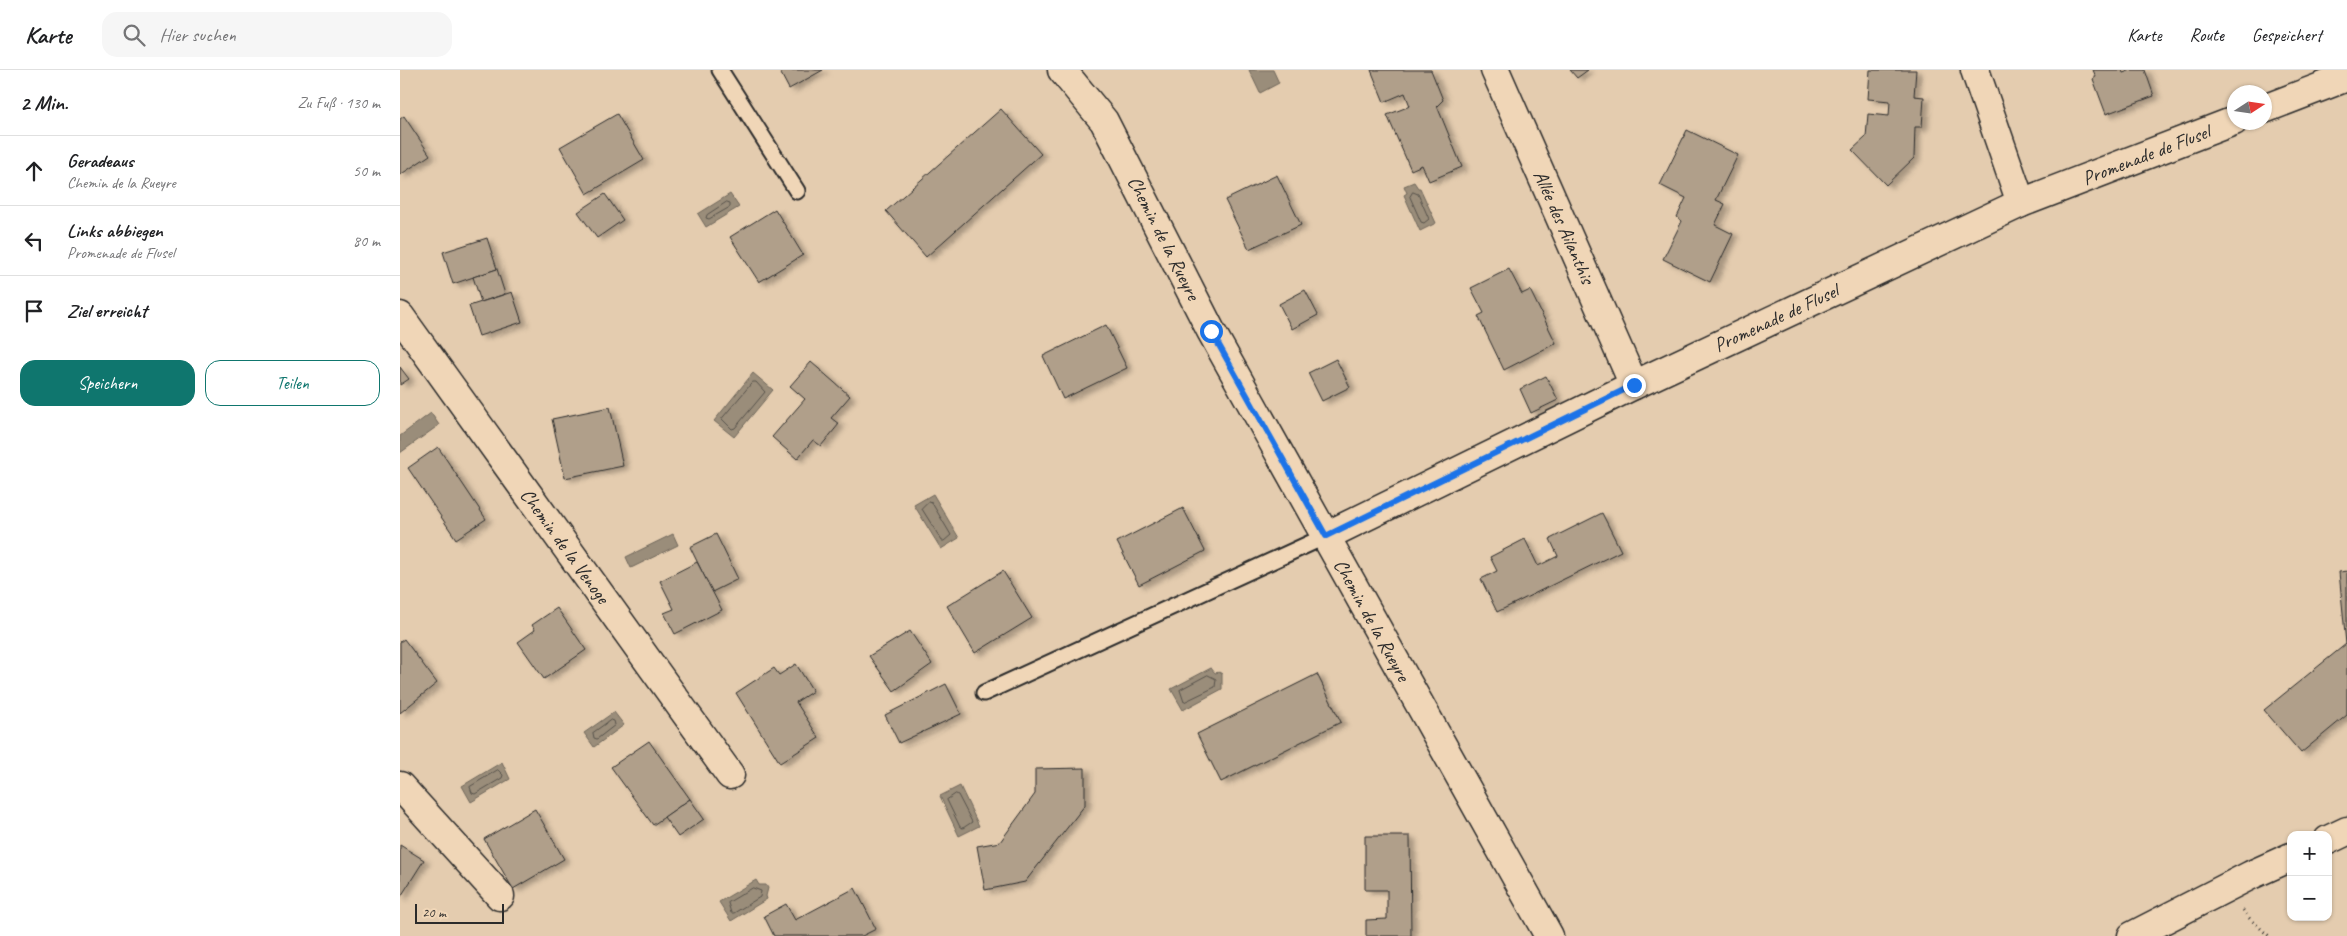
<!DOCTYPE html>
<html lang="de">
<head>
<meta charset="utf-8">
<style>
	:root { --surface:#fff; --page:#f6f6f6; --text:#202124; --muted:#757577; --line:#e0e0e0; --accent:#0f766e }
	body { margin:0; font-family:Caveat,sans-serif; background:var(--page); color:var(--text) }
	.controls { position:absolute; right:15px; bottom:15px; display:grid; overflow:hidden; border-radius:10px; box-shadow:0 1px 4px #0004 }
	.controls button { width:45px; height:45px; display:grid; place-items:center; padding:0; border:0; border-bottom:1px solid var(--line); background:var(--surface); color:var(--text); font:25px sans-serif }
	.compass { position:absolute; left:1827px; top:15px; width:45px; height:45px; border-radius:50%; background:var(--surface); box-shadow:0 1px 4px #0004; rotate:78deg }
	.scale { position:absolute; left:15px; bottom:12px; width:89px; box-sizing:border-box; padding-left:5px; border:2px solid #2b2b2b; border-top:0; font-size:14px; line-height:18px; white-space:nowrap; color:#2b2b2b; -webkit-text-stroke:4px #f0d6b7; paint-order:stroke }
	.stop { position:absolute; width:15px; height:15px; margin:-11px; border:4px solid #1a73e8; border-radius:50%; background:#fff }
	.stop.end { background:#1a73e8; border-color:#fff; box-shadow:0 1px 5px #0008 }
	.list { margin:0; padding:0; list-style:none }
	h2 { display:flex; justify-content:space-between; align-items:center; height:65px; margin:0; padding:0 20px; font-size:21px }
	h2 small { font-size:16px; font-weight:400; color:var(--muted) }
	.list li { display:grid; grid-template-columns:32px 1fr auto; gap:15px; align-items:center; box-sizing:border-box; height:70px; padding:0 20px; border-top:1px solid var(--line) }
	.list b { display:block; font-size:19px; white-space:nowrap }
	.list p { margin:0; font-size:16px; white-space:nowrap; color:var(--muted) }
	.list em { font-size:16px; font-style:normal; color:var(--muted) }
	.actions { display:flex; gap:10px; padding:15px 20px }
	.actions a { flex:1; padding:11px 0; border:1px solid var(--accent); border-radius:15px; text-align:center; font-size:18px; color:var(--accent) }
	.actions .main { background:var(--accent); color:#fff }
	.icon { flex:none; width:28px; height:28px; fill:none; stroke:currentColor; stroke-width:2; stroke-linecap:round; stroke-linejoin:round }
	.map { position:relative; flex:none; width:1947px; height:866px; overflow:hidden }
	header { display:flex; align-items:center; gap:30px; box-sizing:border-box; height:70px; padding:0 25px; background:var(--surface); border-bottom:1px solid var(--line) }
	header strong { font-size:24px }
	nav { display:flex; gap:28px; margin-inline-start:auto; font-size:18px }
	.search { width:350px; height:45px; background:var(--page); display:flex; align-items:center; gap:12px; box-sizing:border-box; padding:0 18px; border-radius:15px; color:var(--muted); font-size:19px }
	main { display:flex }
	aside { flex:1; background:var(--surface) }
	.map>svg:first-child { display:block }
</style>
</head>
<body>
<header>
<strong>Karte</strong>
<div class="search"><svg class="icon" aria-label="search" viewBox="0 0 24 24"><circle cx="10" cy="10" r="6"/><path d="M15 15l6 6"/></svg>Hier suchen</div>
<nav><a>Karte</a><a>Route</a><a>Gespeichert</a></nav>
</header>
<main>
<aside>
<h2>2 Min.<small>Zu Fuß · 130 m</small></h2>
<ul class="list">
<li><svg class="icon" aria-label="ahead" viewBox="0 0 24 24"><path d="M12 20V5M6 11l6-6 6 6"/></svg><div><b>Geradeaus</b><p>Chemin de la Rueyre</p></div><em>50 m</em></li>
<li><svg class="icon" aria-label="left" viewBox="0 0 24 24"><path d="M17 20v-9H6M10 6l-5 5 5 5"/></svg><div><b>Links abbiegen</b><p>Promenade de Flusel</p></div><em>80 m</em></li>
<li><svg class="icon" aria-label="arrive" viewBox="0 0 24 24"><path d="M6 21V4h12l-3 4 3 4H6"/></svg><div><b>Ziel erreicht</b></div></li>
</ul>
<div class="actions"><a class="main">Speichern</a><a>Teilen</a></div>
</aside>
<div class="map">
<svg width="1947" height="866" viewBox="0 0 1947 866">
	<defs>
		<filter id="shadow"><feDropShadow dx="5.5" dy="3" stdDeviation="2.5" flood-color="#0004"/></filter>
	</defs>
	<rect width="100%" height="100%" fill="#e4ccaf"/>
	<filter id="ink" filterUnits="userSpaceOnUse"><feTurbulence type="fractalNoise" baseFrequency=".02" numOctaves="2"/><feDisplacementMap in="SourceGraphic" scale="10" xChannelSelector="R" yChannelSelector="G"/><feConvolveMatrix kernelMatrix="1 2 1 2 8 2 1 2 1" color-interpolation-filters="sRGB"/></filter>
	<g filter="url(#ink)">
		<!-- water -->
		<g fill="#9a8d7a" stroke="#6e665a">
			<path d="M849,0H873L879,13L860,23Z"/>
			<path d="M1014,112L1018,118H1020L1036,153L1020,161L1004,125L1007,123L1004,116Z"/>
			<path d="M330,124L339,137L306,157L298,144Z"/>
			<path d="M353,303L373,320L334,367L314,351Z"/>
			<path d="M31,343L39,355L0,383V366Z"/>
			<path d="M533,424L559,468L541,479L514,435Z"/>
			<path d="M273,464L278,475L231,498L226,487Z"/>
			<path d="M811,598L815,603L819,602L822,604V619L783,640L771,619Z"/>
			<path d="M214,642L224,655L194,677L184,663Z"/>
			<path d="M102,692L110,709L71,732L62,716Z"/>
			<path d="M560,716L579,756L559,766L540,726Z"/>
			<path d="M356,810L359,815H366L368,818L366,826L367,829L331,851L319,832Z"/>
		</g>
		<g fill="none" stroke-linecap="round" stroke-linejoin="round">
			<!-- shore -->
			<g stroke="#57524b" stroke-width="1">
				<path d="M1013,122L1018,124L1029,149L1024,153L1021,152L1010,127Z"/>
				<path d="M327,132L330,133V137L309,149L306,148L307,145Z"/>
				<path d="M353,312H356L365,322L335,358L332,359L322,349Z"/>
				<path d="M529,432L532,433L551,465L544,471H542L522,439Z"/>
				<path d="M808,605L816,609L815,617L784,632L780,620Z"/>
				<path d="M211,650L214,651L215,655L197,669L194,668L193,663Z"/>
				<path d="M98,700L103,705L102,708L75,724L72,723L70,717Z"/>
				<path d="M556,724L558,725L572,752L563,758L560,757L547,730Z"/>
				<path d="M353,818L361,821L360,827L334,843H331L328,833Z"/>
			</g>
		</g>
		<!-- building -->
		<g fill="#b09f8a" stroke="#2b2b2b" filter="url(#shadow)">
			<path d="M379,0H423L389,19Z"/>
			<path d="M971,0H1031L1043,30L1037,36L1062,97L1029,111L1022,95L1011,100L987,45L1010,36L1005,23L984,32Z"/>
			<path d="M1170,0H1188L1177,8Z"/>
			<path d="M1470,0H1516L1514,26L1524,27L1522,57H1515L1514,88L1486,115L1452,80L1466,67L1468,44L1489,46L1490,31L1468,29Z"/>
			<path d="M1693,0H1722L1723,3L1732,0H1745L1754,26L1706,44L1693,9L1696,7Z"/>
			<path d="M601,39L641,84L526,187L486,141Z"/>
			<path d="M217,44L244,90L187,124L160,77Z"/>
			<path d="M4,46L30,85L0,105V49Z"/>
			<path d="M1287,60L1338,85L1316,130L1325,134L1315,155L1333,164L1310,212L1263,189L1282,151L1277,147L1286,128L1260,115Z"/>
			<path d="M877,105L901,155L849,179L825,130Z"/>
			<path d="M205,124L223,150L197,168L178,142Z"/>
			<path d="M375,139L403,185L359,212L330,167Z"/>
			<path d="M87,168L97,199L53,214L43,182Z"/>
			<path d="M97,199L105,224L81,232L73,207Z"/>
			<path d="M1109,199L1122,224L1130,220L1156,273L1104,300L1078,246L1084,243L1071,218Z"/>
			<path d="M905,220L918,245L892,259L879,234Z"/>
			<path d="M112,222L122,252L79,266L69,236Z"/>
			<path d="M706,255L727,298L663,329L643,286Z"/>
			<path d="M936,289L950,317L922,331L908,303Z"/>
			<path d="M411,292L450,326L431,348L439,354L421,376L413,370L397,389L372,367L405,329L390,316Z"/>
			<path d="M0,297L9,309L0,315Z"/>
			<path d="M1146,306L1158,330L1131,343L1120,319Z"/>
			<path d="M210,337L223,396L165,408L152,349Z"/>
			<path d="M38,377L86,449L56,469L8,398Z"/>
			<path d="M783,438L805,481L739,515L717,472Z"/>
			<path d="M1202,443L1221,481L1097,542L1081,509L1097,501L1090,487L1125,469L1138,496L1158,486L1150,469Z"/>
			<path d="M316,464L338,509L312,522L290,477Z"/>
			<path d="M297,492L322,540L275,564L264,543L274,539L260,511Z"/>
			<path d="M603,501L632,548L575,583L547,536Z"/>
			<path d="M1947,501V645L1901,683L1864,640L1946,574L1939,502Z"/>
			<path d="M157,538L186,580L144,609L118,572L135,560L132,555Z"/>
			<path d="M510,561L532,594L494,621L469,586Z"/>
			<path d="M4,569L37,613L0,643V572Z"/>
			<path d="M396,594L413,621L396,632L419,668L380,693L336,623L374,598L379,605Z"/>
			<path d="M917,604L941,652L821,712L797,664Z"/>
			<path d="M546,614L561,644L499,673L485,645Z"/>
			<path d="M249,671L290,729L253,755L211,697Z"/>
			<path d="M685,698V735L625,812L585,820L577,776L600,772L635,724V699Z"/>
			<path d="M290,729L304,749L278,767L264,747Z"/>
			<path d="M135,739L164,789L113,819L84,769Z"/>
			<path d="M965,766H1010L1011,866H966V850L987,849V820H965Z"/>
			<path d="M0,775L24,790L0,828Z"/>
			<path d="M455,818L476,859L462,866H374L364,846L386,834L395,850Z"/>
		</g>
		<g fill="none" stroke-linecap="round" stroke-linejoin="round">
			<defs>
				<g id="lane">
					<path d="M320,0L397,121"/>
					<path d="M584,623L926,466"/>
				</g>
				<g id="street">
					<path d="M662,0L704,51L811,261L1149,866"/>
					<path d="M1095,0L1234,315"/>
					<path d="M1575,0L1621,133"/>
					<path d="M1864,39L1947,7"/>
					<path d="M0,246L330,705"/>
					<path d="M926,466L1234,315L1621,133L1834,51"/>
					<path d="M0,716L100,826"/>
					<path d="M1928,770L1947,761"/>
					<path d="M1732,866L1851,805L1891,787"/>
				</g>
			</defs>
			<!-- lane casing -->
			<use href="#lane" stroke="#2b2b2b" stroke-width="19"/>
			<!-- street casing -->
			<use href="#street" stroke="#2b2b2b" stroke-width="31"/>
			<!-- path -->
			<path stroke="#2b2b2b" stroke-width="3" stroke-dasharray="1 4" stroke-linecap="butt" d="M1843,840L1848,847L1869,866"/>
			<!-- lane -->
			<use href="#lane" stroke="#f0d6b7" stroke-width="15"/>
			<!-- street -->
			<use href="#street" stroke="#f0d6b7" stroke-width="28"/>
		</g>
	</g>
	<g fill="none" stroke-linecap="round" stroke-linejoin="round" filter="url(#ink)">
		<!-- route -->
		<path stroke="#1a73e8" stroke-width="6" d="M811,261L926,466L1234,315"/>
	</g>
	<g text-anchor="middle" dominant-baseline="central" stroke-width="4" stroke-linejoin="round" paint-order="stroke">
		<!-- street labels -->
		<g font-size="20" fill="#2b2b2b" stroke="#f0d6b7">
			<text transform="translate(1746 85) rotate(-21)">Promenade de Flusel</text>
			<text transform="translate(1164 157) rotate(66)">Allée des Ailanthis</text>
			<text transform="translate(764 168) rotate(63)">Chemin de la Rueyre</text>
			<text transform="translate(1376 248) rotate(-25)">Promenade de Flusel</text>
			<text transform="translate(165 476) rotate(54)">Chemin de la Venoge</text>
			<text transform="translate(972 550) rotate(61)">Chemin de la Rueyre</text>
		</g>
	</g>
</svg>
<div class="controls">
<button>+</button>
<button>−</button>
</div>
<svg class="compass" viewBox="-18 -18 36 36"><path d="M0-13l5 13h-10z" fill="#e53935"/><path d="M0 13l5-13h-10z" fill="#757577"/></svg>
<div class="scale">20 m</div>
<div class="stop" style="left:811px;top:261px"></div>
<div class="stop end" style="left:1234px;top:315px"></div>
</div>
</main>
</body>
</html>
